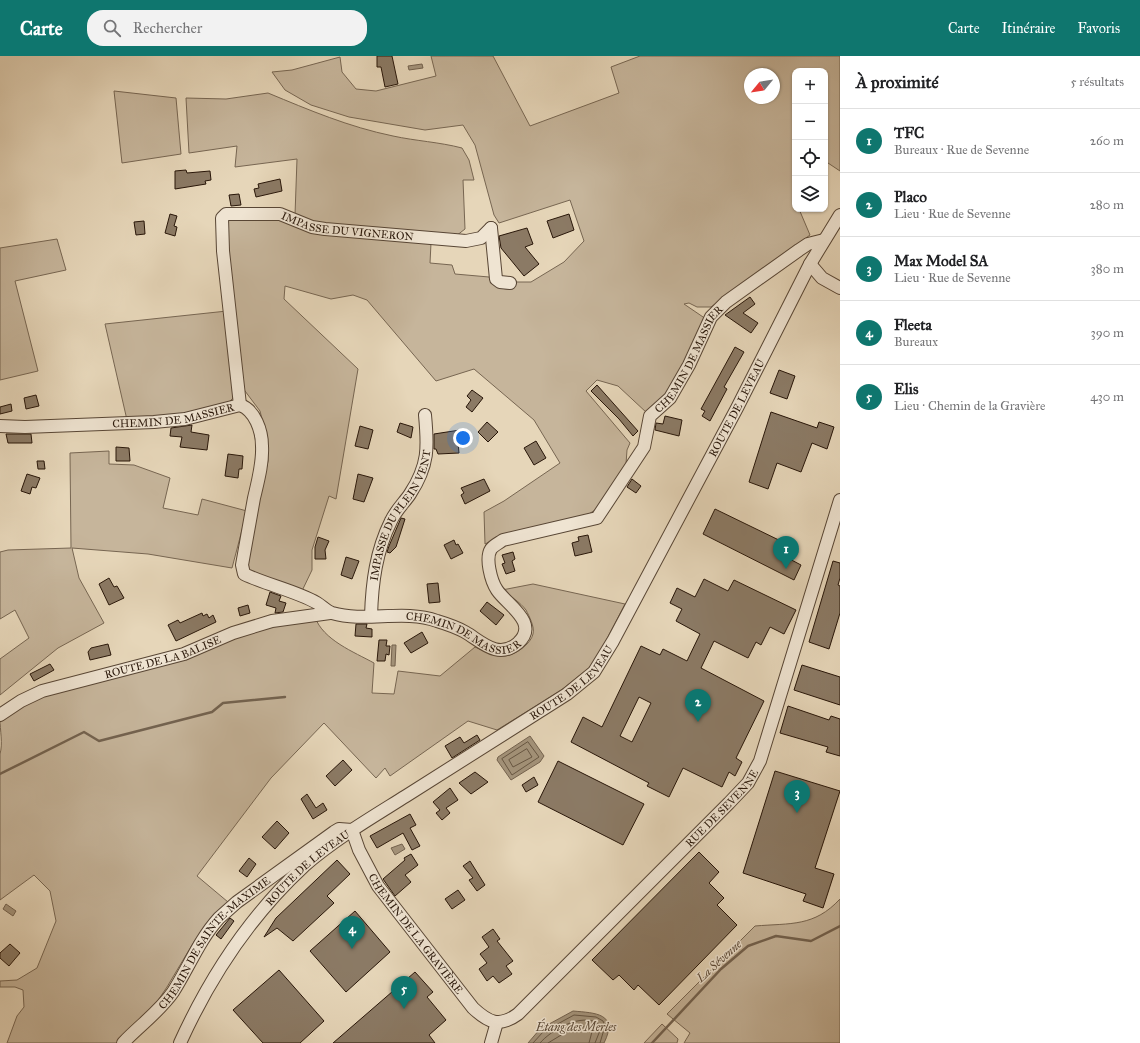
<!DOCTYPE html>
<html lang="fr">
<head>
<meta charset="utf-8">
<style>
	:root { --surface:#fff; --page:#f2f2f2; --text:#202124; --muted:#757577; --line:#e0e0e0; --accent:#0f766e }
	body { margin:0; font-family:"IM FELL Great Primer",serif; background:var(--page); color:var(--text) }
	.controls { position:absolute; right:12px; top:12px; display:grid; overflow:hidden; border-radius:8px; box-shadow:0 1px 3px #0004 }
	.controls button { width:36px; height:36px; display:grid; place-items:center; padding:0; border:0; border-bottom:1px solid var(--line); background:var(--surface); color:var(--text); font:20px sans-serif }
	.compass { position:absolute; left:744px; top:12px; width:36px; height:36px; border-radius:50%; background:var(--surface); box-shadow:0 1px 3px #0004; rotate:240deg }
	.you { position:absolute; left:463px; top:382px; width:14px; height:14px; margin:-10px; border:3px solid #fff; border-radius:50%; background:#1a73e8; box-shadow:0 0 0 6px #1a73e833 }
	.badge { display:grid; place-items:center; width:26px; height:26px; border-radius:50%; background:var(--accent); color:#fff; font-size:13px; font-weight:700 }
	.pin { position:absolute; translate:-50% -33px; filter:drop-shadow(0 1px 2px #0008) }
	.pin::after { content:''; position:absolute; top:21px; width:14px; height:12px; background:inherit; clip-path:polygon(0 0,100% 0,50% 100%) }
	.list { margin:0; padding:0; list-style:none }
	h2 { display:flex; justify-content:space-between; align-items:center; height:52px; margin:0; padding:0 16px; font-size:17px }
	h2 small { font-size:13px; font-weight:400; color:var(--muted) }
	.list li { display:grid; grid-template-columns:26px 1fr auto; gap:12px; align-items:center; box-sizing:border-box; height:64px; padding:0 16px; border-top:1px solid var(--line) }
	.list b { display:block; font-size:15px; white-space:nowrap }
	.list p { margin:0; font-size:13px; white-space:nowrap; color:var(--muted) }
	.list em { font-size:13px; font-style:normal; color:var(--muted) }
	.icon { flex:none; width:22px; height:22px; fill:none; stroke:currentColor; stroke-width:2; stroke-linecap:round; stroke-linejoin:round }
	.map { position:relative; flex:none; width:840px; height:987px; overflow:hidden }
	header { display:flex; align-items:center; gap:24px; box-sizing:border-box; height:56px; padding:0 20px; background:var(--accent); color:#fff }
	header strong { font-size:19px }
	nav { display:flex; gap:22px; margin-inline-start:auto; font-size:14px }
	.search { width:280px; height:36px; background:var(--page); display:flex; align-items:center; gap:10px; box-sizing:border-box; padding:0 14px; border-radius:16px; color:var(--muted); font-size:15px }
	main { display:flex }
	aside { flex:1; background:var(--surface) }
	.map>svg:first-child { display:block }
</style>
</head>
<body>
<header>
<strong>Carte</strong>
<div class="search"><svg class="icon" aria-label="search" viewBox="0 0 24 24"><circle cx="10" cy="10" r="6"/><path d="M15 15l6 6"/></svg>Rechercher</div>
<nav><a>Carte</a><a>Itinéraire</a><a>Favoris</a></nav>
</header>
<main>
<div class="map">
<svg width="840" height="987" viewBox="0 0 840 987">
	<rect width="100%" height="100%" fill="#e6d6b9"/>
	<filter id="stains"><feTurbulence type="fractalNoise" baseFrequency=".005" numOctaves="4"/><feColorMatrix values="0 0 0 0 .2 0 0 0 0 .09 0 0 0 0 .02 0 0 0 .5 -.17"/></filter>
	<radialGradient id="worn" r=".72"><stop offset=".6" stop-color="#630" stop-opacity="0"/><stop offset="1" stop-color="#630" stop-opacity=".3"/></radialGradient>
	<!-- green -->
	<g fill="#c6b59b" stroke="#776652" fill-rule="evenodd">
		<path d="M431,0H493L530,70L619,37L611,11L640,0H840V115L825,105V15H795V153H799L810,179L711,251H697L689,247L684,248L706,263L686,307L663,342L647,357L618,330L597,324L586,335L630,387L627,394L626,408L602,449L589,458L500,481L485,488L484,456L504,445L560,407L534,364L474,313L436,325L367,244L353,239L331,243L285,230L284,243L358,313L336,443L329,440L312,494V514L301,537L250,516L245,505L268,405L267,383L260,355L242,331L226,165L232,162L275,160L431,187L430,207L452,209L455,218L489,221C495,230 499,233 510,233L514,226H531L564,206L584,185L570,144L499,167L494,159L475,89L463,69L425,74L349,61L311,49L285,34L272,16L292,14L340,1L342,16L356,33L376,35L436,20ZM750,18H774V42H750Z"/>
		<path d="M114,35L176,42L181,98L122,107Z"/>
		<path d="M268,37C309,54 349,71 393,80C416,85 439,86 462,92L469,104L474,124H463L465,173L456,180L326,170L295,159L297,103L235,111L237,90L189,97L186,42L226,43Z"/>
		<path d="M57,183L66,214L15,225L38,315L0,324V192Z"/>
		<path d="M227,255L233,342L228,347L158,363L127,364L105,268Z"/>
		<path d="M109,395V408L134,409L170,422L163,452L198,459L202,443L247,455L232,512L148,498L72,492L79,522L104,567L58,592L0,639V603L29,582L15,554L0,563V496L8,494L71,492L70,397Z"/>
		<path d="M533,528L625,548L598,600L589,612L560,635L497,674L468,665L390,720L385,712L376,722L324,667L271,722L197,820L228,846L195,884L167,931L150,956L118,987H7L17,960L24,951L23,934L15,931H0V925L17,924L37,912L56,865L50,835L34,819L0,844V698C3,688 0,674 0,663L31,644L258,573L315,561C323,584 354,596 374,607L372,637L394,638L398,615L440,620L475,591C485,595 494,601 505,600C515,599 531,588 533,578C535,571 529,560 526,554C520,546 510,540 502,534Z"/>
		<path d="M840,843V987H684L690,977L667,958L755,870C791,867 814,871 840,843Z"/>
		<path d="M662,968L678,983L677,987H644Z"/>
	</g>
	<!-- water -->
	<g fill="#a5957d" stroke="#73624f">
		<path d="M422,8L423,12L409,14L408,10Z"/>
		<path d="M392,589H396L395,610H391Z"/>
		<path d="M530,680L544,700L540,706L511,724L497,704L498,701Z"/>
		<path d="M402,788L405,793L395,799L391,792Z"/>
		<path d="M6,848L16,855L13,860L3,853Z"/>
		<path d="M573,955C595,957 619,957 604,987H528L540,973Z"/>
	</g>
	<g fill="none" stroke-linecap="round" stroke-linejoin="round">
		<!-- shore -->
		<g stroke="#665643" stroke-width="1">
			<path d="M528,686L539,701L512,719L502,703Z"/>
			<path d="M527,693L532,701L513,711L509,704Z"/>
			<path d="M533,987L543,976L574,959L596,961L603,965L605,970L600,987"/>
			<path d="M540,987C551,974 582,956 599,968V977L595,987"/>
			<path d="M548,987L576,970L593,972L589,987"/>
		</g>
		<!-- stream -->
		<g stroke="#73624f" stroke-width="2.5">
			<path d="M0,718L84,676L99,685L212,656L223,647L285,641"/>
			<path d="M652,987L721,913L748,890L776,880L811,885L840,870"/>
		</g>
	</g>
	<!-- building -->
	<g fill="#8b7a65" stroke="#281609" fill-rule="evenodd">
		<path d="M377,0H392L398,28L385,31L381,11H377Z"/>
		<path d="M186,114L187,117L210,115L211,124L205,125L206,128L175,133V115Z"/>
		<path d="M280,123L282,135L256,141L254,133L259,132L258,128Z"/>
		<path d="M239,138L241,149L231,150L229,139Z"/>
		<path d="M170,158L177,160L174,170L177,171L175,180L165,177Z"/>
		<path d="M569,158L574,174L553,182L547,165Z"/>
		<path d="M144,165L145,178L136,179L134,166Z"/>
		<path d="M527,172L533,188L525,191L539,208L524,220L501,192L499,180Z"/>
		<path d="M750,241L755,248L743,257L758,267L751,277L725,259Z"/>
		<path d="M735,291L744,296L724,331L727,333L710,365L702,360L705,355L701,353Z"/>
		<path d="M779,314L795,320L787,343L770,337Z"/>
		<path d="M597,329L638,375L633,380L619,363L591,335Z"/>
		<path d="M472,334L483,342L472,356L466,351L471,344L467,340Z"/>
		<path d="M36,339L39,350L26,353L24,342Z"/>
		<path d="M11,348L12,355L0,358V351Z"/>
		<path d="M771,356L817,372L819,366L834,371L827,393L812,387L801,416L777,407L768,433L749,426Z"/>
		<path d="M665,360L682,364L679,380L655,374L656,367L663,368Z"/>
		<path d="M487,366L498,376L488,386L478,376Z"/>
		<path d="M400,367L413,371L411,382L397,376Z"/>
		<path d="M192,369L191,376L209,379L207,394L180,391L182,381L170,380L171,372Z"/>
		<path d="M360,370L373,374L368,393L355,390Z"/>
		<path d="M460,374L461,387H458L459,397L438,398L436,393H434V378Z"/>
		<path d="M6,378H31L32,387H8Z"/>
		<path d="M536,385L546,402L534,409L524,392Z"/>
		<path d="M116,391L129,392L130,405H116Z"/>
		<path d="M228,398L243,400L242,413H239L238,422L225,420Z"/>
		<path d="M37,405H44L45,413H38Z"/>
		<path d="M27,418L40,422L36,432L32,431L30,438L21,435Z"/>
		<path d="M358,418L373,422L364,446L353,443Z"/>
		<path d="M484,423L490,435L465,448L461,439L464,437L461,432Z"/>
		<path d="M632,423L641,430L636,437L627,431Z"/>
		<path d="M715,453L787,488L782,499L801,509L794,524L703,478Z"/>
		<path d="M401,462L405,463L396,491L390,497L387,496L389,490Z"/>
		<path d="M588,479L592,496L575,500L572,487L579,485L578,481Z"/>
		<path d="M318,481L329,485L325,494L326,503H315V491Z"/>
		<path d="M454,484L456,489L458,488L463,497L451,503L444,489Z"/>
		<path d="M513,496L515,503L512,505L515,515L506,518L502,508L505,507L502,499Z"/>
		<path d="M346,501L359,505L352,523L341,519Z"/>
		<path d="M833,505L840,507V522L838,529L840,530V557L829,593L809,586Z"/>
		<path d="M109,522L114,531L117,530L124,542L109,549L99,528Z"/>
		<path d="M704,523L728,535L734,524L796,554L784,578L770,571L761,589L756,586L748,602L714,585L701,612L764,645L736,702L742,706L735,720L729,716L722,731L683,712L669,741L647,730L649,727L571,686L583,661L602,671L641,590L660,599L663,593L687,605L700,578L676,565L682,553L670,547L677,532L695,541ZM639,641L651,647L632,686L620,680Z"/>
		<path d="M438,527L440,546L429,547L427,528Z"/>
		<path d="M270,536L281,540L279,545L286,547L283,556L275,557L276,552L266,549Z"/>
		<path d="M487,546L504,559L496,569L480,555Z"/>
		<path d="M248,549L250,557L240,560L238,552Z"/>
		<path d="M202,557L203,560L207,558L209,562L213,559L216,566L176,585L168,569L178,564L180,567Z"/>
		<path d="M356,568H367L366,572L372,573V581L355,580Z"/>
		<path d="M422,576L428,587L411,597L404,587Z"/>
		<path d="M379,584H387L386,590H390L389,599L386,598L385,605H377Z"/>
		<path d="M108,588L111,599L90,604L88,596L91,592Z"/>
		<path d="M50,608L54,614L34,625L30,618Z"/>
		<path d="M802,609L840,621V649L794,634Z"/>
		<path d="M788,650L829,664L831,660L840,663V700L826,696L828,691L780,677Z"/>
		<path d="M477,679L480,684L452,702L445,690L460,681L464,687Z"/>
		<path d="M343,704L352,714L335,730L326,720Z"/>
		<path d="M558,705L644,748L623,789L538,746Z"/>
		<path d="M775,715L840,735L815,812L834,818L823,852L803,845L806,838L743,817Z"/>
		<path d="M475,716L488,726L471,738L459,727Z"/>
		<path d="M534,721L538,729L526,736L522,729Z"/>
		<path d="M450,732L458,744L446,752L450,757L442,764L436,757L440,754L433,746Z"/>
		<path d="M307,738L316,752L323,747L327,754L313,763L301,743Z"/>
		<path d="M410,758L416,769L410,772L420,790L412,794L403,777L377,792L370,780Z"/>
		<path d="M277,765L289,777L275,793L262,781Z"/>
		<path d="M699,796L719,816L709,827L724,842L717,849L737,869L659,949L638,929L634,934L619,919L613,924L592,904Z"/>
		<path d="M411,798L418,809L405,819L411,826L395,840L383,823L405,804L404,802Z"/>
		<path d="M249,802L256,808L247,821L239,815Z"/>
		<path d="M337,804L350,818L327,840L334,847L293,885L277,872L264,881L276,862Z"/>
		<path d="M470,805L485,829L477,835L469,824L473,822L463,810Z"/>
		<path d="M458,834L465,844L452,853L445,843Z"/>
		<path d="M355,855L390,896L346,936L310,895Z"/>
		<path d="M230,862L234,865L221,883L216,879Z"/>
		<path d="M493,873L500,883L497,885L513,905L506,910L512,918L499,927L493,920L487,925L479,913L487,907L480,898L489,891L482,881Z"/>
		<path d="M10,888L20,897L9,910L0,902V897Z"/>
		<path d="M279,914L324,965L300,987H263L233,954Z"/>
		<path d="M415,916L433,936L427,941L446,964L429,979L435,987H333Z"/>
	</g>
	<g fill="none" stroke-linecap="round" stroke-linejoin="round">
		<defs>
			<g id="minor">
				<path d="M491,172L496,223L500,226L510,227"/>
				<path d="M810,208L822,222L840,232"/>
				<path id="s1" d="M240,349L223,195L222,162L226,158H280L312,171L325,173L466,185L481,182L491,172"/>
				<path id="s2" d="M0,370L25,371L154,366L185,363L240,349C255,354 262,375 262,390C263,407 258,425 254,442C250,464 246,486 242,509L244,518C267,529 296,535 317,547C322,550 326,555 332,557C366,567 403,553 437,565C447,568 456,571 465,576C482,586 498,604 518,587C540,567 507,549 497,534C491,525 485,502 491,493C494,489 499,487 503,484L597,462L644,391L650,360L670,342L689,309L711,261L726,246L799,194L808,188L824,184"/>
				<path id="s3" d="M371,560C372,527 376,495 391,465C396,454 404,447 410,438C429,409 428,391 425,359"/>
				<path id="s4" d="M0,659L21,645L42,635L184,598L233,577L272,565L330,557"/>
				<path id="s5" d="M123,987C139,970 159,956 173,936C189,911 199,884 219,862L237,846L334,776L339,773L352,774L359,794L378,830L473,952C488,966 499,972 518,958L729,747L748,727L760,705L840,444"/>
				<path id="s6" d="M180,987C210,921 251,859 304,810C335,783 371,762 406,740C459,706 513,672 567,638L594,616L613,585L737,352L810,208L840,159"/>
				<path d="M491,987L497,966"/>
			</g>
		</defs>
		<!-- minor casing -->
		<use href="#minor" stroke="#584635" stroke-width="14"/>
		<!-- minor -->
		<use href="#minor" stroke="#efe4d2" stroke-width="12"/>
	</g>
	<g text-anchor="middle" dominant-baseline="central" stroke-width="3" stroke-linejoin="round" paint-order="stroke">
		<!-- street labels -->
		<g font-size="11" fill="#281609" stroke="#efe4d2">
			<text stroke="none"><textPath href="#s1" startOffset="317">IMPASSE DU VIGNERON</textPath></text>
			<text stroke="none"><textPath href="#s2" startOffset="1120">CHEMIN DE MASSIER</textPath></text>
			<text stroke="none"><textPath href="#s6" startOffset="867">ROUTE DE LEVEAU</textPath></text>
			<text stroke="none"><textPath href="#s2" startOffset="174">CHEMIN DE MASSIER</textPath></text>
			<text stroke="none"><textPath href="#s3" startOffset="107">IMPASSE DU PLEIN VENT</textPath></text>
			<text stroke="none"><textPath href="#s2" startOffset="654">CHEMIN DE MASSIER</textPath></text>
			<text stroke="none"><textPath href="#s4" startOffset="174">ROUTE DE LA BALISE</textPath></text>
			<text stroke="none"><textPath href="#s6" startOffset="543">ROUTE DE LEVEAU</textPath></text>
			<text stroke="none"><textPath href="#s5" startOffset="879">RUE DE SEVENNE</textPath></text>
			<text stroke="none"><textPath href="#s6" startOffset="219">ROUTE DE LEVEAU</textPath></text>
			<text stroke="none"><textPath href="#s5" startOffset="444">CHEMIN DE LA GRAVIÈRE</textPath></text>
			<text stroke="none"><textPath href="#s5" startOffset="137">CHEMIN DE SAINTE-MAXIME</textPath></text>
		</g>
		<!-- water labels -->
		<g font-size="12" font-style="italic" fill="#5a4937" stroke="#efe4d2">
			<text transform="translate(719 905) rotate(-42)">La Sévenne</text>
			<text x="576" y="971">Étang des Merles</text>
		</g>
	</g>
	<rect width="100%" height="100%" filter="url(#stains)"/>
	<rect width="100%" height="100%" fill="url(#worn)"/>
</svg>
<div class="controls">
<button>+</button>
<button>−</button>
<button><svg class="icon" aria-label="locate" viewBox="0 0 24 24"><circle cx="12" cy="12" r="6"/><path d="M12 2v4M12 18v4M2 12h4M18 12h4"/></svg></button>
<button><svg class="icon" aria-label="layers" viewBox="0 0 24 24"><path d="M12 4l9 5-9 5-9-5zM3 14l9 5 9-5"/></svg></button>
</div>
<svg class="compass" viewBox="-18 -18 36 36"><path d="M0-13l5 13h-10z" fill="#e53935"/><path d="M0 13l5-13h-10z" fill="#757577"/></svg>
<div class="you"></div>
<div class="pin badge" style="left:786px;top:513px">1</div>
<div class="pin badge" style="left:698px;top:666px">2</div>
<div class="pin badge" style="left:797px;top:757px">3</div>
<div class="pin badge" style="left:352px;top:893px">4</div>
<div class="pin badge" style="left:404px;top:953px">5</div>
</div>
<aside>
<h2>À proximité<small>5 résultats</small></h2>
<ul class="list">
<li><span class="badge">1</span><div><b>TFC</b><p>Bureaux · Rue de Sevenne</p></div><em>260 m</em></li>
<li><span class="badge">2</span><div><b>Placo</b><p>Lieu · Rue de Sevenne</p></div><em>280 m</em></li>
<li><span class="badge">3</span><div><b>Max Model SA</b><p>Lieu · Rue de Sevenne</p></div><em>380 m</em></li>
<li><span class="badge">4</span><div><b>Fleeta</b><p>Bureaux</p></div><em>390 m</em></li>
<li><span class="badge">5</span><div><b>Elis</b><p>Lieu · Chemin de la Gravière</p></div><em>430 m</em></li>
</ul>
</aside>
</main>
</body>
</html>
